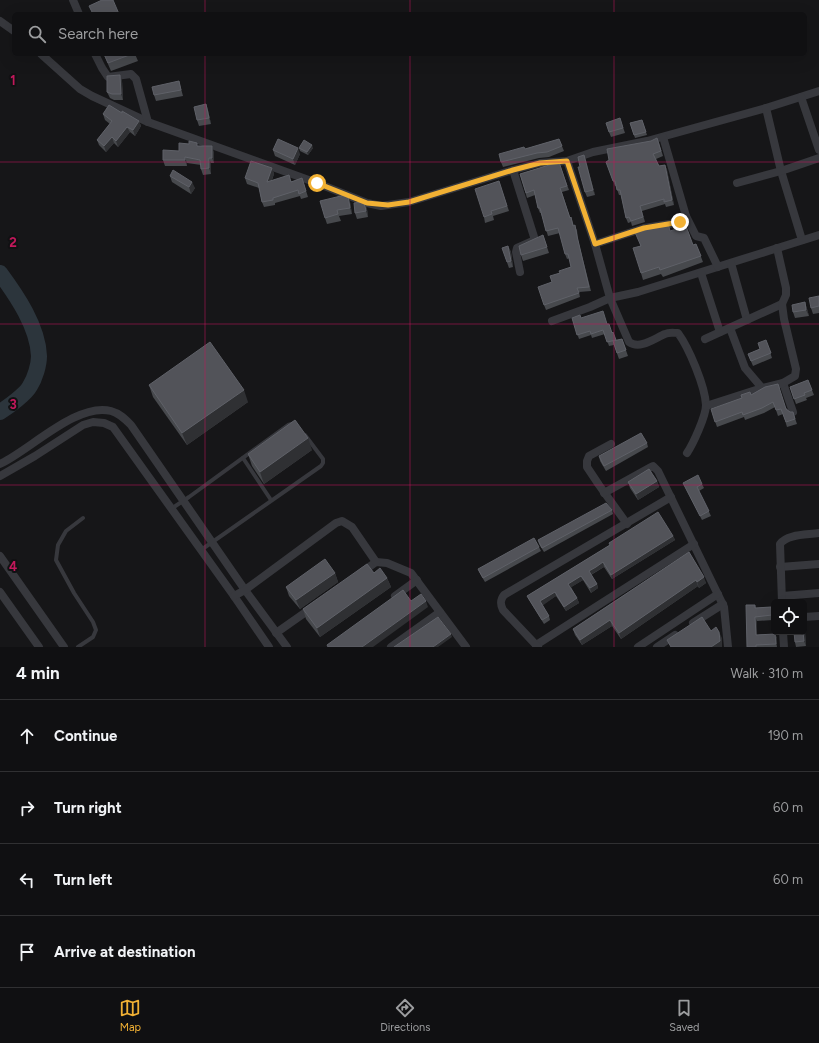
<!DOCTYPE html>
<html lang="en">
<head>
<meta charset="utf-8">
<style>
	:root { --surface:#101012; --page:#1e1e20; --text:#f1f3f6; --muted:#9c9d9f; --line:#303032; --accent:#f2b134 }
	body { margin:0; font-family:Figtree,sans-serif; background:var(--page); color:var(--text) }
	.controls { position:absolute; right:12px; bottom:12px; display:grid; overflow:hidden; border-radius:6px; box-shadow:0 4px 16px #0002 }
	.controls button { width:36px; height:36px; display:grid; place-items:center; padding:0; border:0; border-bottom:1px solid var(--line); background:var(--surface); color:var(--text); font:20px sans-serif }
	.stop { position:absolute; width:12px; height:12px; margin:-9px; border:3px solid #f2b134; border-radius:50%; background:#fff }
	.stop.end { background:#f2b134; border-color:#fff; box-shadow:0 1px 4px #0008 }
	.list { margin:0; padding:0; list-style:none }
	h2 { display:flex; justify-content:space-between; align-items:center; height:52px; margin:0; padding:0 16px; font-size:17px }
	h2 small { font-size:13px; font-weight:400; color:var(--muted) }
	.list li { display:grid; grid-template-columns:26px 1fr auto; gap:12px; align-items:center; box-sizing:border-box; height:72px; padding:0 16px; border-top:1px solid var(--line) }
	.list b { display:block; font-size:15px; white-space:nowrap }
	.list em { font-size:13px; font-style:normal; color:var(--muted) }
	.icon { flex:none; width:22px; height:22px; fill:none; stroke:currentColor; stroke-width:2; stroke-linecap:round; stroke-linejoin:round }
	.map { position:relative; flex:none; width:819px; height:647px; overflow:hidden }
	.search { position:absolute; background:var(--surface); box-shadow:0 4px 16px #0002; left:12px; right:12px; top:12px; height:44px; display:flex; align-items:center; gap:10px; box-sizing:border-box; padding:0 14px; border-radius:6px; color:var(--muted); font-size:15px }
	.sheet { height:340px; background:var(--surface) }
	nav { display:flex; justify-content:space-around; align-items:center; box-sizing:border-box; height:56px; border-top:1px solid var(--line); background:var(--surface); font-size:11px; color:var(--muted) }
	nav a { display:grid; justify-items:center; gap:2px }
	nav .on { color:var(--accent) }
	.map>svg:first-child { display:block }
</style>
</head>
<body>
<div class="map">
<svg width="819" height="647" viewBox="0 0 819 647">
	<rect width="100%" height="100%" fill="#161618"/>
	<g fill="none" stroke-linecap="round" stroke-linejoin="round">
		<!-- river -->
		<path stroke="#2c353c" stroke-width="16" d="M0,273C17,296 38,327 39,356C39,365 35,378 30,386C26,394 8,407 0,412"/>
		<!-- service -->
		<g stroke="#37383d" stroke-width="4">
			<path d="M243,458L271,500"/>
			<path d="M171,509L189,497L288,425L295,423"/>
			<path d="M201,550L321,466L323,463V459L305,435"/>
			<path d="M78,647L93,637L96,630L93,622L74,593L56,560L58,545L66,531L83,518"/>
		</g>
		<!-- minor -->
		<g stroke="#37383d" stroke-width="8">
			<path d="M73,0L79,14"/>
			<path d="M0,21L14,31"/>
			<path d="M41,54L80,89L92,96L148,122L317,183L367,203L381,206L409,202L513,170L540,163L567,161L593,152L647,141L766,108L819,91"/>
			<path d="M95,54L102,68L108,77L131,74L136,79L148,122"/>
			<path d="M801,97L819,150"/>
			<path d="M766,108L781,171L802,240"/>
			<path d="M567,161L595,244L610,298L638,292L819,235"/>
			<path d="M513,170L535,240L517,248L516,252L520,272"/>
			<path d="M737,183L781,171L819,158"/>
			<path d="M686,216L696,236L704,238L718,267"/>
			<path d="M595,244L644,228L676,223L685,219L686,216L663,137"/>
			<path d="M731,263L747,320"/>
			<path d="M701,273L720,332"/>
			<path d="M552,321L590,307L610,298L629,342C640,350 655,338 665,334C669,332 674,333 678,333C689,348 705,386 706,405C706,416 693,444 687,453"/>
			<path d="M730,328L745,368L762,388"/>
			<path d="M705,339L782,304"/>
			<path d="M783,383L793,412"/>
			<path d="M706,406L762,388L783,383L795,376L796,369L784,319L782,304L786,295V288L777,248"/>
			<path d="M611,444L589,456L587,461V467L599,485L627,524"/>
			<path d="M0,464C30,450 77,402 111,411C119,413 125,419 131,425L245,590L287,647"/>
			<path d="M0,476L35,456L83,425L93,422L104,423L113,427L234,596L269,647"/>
			<path d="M604,493L651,467L653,466L658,471L724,607L728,647"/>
			<path d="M0,556L64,647"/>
			<path d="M780,567L819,564"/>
			<path d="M362,572L376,562L387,563L411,573L466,647"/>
			<path d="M0,592L39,647"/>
			<path d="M234,596L245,590L336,523L342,521L352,527L376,562"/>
			<path d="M395,596L417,580"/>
			<path d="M782,596L819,593"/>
			<path d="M782,602L780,544C787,534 807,535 819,533"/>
			<path d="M804,617L819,616"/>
			<path d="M693,623L723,604"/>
			<path d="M783,632L784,647"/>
			<path d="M276,633L313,607"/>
			<path d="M536,645L694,544"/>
			<path d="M391,647L440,612"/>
			<path d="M538,647L503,610C500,604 500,600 504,595L671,497"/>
			<path d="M638,647L718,594"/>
			<path d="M657,647L675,635"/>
		</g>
	</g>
	<!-- wall -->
	<g fill="#47494d">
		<path d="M103,54H135L138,61L111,71L104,55H103Z"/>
		<path d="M120,75L122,81L123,100H114L110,98L107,92Z"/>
		<path d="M179,81L183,96L156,101L154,95Z"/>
		<path d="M206,104L208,110L211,124L199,126L197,120Z"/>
		<path d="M122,113L139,121L141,126L135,136L130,132L118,147L114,143L106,152L99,145L97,140L110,124L105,120L103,114Z"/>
		<path d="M620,118L625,133L611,137L609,132Z"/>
		<path d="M642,120L647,135L635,138L630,123Z"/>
		<path d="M559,139L564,151L549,157L539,158L503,167L501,162L525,149Z"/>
		<path d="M659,143L663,156L656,159L659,166L665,165L667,170L674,205L666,207L665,204L642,211L645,222L632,226L631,222L628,223L626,218L621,195H619L616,186H615L606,162Z"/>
		<path d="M198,146L214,152V163H211V174L203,175L201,169V165L187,163V166H165L163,160L179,151Z"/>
		<path d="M299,148H313L308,155L300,151Z"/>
		<path d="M273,150L300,154L295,165L275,156Z"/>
		<path d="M584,155L595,195L587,197L585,192L580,167Z"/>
		<path d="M559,162L569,190L562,192L570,218L571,217L574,226L577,230L578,240L591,291L579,292L580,297L546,310L544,305L552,282L560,273L571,267L570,258L567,259L565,254L560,233L548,236L541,213H540L538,208L535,195L527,198L520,174Z"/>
		<path d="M272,168L274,174L272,180L291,181L304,184L308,197L301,199L300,196L275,203V205L264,207L262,202L259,188L247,184L245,178Z"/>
		<path d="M170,176L195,188L191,194L172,182Z"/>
		<path d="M499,181L509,211L493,216L494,220L485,223L484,217Z"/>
		<path d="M350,202L352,214L339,216L341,221L327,224L325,218Z"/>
		<path d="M364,202L367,209L368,217L357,219L355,213Z"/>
		<path d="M643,231H671L693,245L696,244L703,262L663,277L661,274L643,280L641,273L640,246Z"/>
		<path d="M543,235L549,253L523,261L521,255Z"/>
		<path d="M508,246L511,252L513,267L509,268L502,248Z"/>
		<path d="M819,296V313L813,314L811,308Z"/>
		<path d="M805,302L809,316L795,318L793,312Z"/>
		<path d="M572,318H581L607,324L616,340L622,339L628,356L619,359L614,345L609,346L605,334L592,338L591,335L579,339Z"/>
		<path d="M766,340L772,358L753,366L748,354L760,349Z"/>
		<path d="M808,380L814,395L806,398L807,400L796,404L790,387Z"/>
		<path d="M149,385L248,402L187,445L153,397Z"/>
		<path d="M765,387L790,412H793L797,424L787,427L783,414L778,416L775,407L764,413L745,420L744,417L717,427L711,409L751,395Z"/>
		<path d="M647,443L648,447L606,471L600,461L599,456Z"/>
		<path d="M312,450L264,484L252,466L248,454Z"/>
		<path d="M657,481L659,487L638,500L630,488L628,482Z"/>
		<path d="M683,483L702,484L704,488L699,491L711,516L702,520L685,487Z"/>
		<path d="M612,510L613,514L544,552L539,544L538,540Z"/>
		<path d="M673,536L675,540L612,579L604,567L591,575L597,584L598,588L591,593L583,580L571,587L577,598L579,603L566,611L556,596L542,605L549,616L550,620L544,624L529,600L527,596L610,545Z"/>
		<path d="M539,547L541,551L485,582L479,572L478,569Z"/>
		<path d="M689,552L706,583L699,588L698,586L621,639L612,626L582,645L575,635L573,629Z"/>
		<path d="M335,573L338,582L300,609L289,596L286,587Z"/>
		<path d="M374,573L387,578L391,587L320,637L306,619L303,609Z"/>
		<path d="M755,605L756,608L771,607L772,611L773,620L757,621V635L775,634L777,638V647H747Z"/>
		<path d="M805,632L806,646L796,647L795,642Z"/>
	</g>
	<!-- shaded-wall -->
	<g fill="#2f3033">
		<path d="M120,75L122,81L123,100L121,94Z"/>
		<path d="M206,104L208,110L211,124L209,118Z"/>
		<path d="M139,121L141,126L135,136L133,130Z"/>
		<path d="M127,127L130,132L118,147L116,141Z"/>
		<path d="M112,137L114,143L106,152L104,146Z"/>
		<path d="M312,145L313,148L308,155L307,152Z"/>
		<path d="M212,146L214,152V163L212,158Z"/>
		<path d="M298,148L300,154L295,165L293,159Z"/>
		<path d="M584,155L586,160L595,195L593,190Z"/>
		<path d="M185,157L187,163V166L185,160Z"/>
		<path d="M209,158L211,163V174L209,168Z"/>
		<path d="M665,165L667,170L674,205L672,200Z"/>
		<path d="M272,168L274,174L269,187L267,182Z"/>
		<path d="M192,182L195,188L191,194L189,187Z"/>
		<path d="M348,196L350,202L352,214L350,208Z"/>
		<path d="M364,202L367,209L368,217L366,211Z"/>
		<path d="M508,246L511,252L513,267L511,261Z"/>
		<path d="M805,302L809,316L806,310Z"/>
		<path d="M244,390L248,402L187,445L182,433Z"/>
		<path d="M308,438L312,450L264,484L260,472Z"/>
		<path d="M657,481L659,487L638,500L636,494Z"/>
		<path d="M673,536L675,540L612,579L611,575Z"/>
		<path d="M603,562L604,567L590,575L589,571Z"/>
		<path d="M335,573L338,582L300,609L296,600Z"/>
		<path d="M581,576L583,580L570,588L568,584Z"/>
		<path d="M704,577L706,583L699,588L697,582Z"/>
		<path d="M387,578L391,587L320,637L317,628Z"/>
		<path d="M696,580L698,586L621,639L619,633Z"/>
		<path d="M597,584L598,588L591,593L590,588Z"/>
		<path d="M555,592L556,596L542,606L540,601Z"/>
		<path d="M577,598L579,603L566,611L564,607Z"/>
		<path d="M426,601L428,607L373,647H362Z"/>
		<path d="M755,617L757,621V639L756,635Z"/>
		<path d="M610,620L612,626L582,645L580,640Z"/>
		<path d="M804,631L805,632L806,646L804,641L803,632H804Z"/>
		<path d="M719,632L722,638V647H711Z"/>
		<path d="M451,634L452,637L438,647H433Z"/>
		<path d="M775,634L777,638V647L776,644Z"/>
	</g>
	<!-- building -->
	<g fill="#525359" stroke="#5f6168">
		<path d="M102,0H113L119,14H93L89,6Z"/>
		<path d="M104,54H132L108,63Z"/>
		<path d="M120,75L121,94H112L107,92V76Z"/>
		<path d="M179,81L181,90L154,95L152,87Z"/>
		<path d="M206,104L209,118L197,120L194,107Z"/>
		<path d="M109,105L122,113V111L139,121L133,130L127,127L116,141L112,137L104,146L97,140L112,121L103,114Z"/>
		<path d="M620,118L623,128L609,132L606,123Z"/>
		<path d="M642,120L646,132L634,135L630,123Z"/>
		<path d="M657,138L661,151L653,154L659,166L665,165L672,200L664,202V199L640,206L643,217L631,221L629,217L626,218L620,190H617L615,181H613L606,162L609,160L607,149L651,141Z"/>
		<path d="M278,139L298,148L293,159L273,150Z"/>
		<path d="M559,139L562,146L547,152L537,153L501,162L499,154L524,147L525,149Z"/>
		<path d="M304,140L312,145L307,152L299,148Z"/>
		<path d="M189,141L197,143V146H212V158H209V168L201,169L200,160L185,157V160H163V150L179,151V143L189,144Z"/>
		<path d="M584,155L593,190L585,192L578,167H580L578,157Z"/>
		<path d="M251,161L272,168L267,182L289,175L291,182L302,178L306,191L299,194L298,190L273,198V200L262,202L258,183L245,178Z"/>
		<path d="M559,162L567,186L560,188L570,218L571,217L573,226L575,225L577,236L589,287L577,288L579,293L544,305L538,287L552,282L550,276L560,273L559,271L571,267L568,254H565L558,228L546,231L540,208H538L534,190L526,193L520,174Z"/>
		<path d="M173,170L192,182L189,187L170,176Z"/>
		<path d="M499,181L507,206L491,211L492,214L484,217L475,189Z"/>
		<path d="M345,195L348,196L350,208L337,210L338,214L325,218L320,201Z"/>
		<path d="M362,202H364L366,211L355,213L354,203Z"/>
		<path d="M668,223L670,231L686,226L693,245L696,244L701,256L660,270L659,267L641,273L633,248L641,246L634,230L642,227L643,231L660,224Z"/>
		<path d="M543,235L547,247L521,255L519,246Z"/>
		<path d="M508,246L511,261L507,262L502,248Z"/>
		<path d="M819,296V306L811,308L809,298Z"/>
		<path d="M805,302L806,310L793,312L792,305Z"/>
		<path d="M603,311L607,324H609L612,333L613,332L616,340L607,342L603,330L591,334L590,331L577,335L572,318L580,315L581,318Z"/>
		<path d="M622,339L626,350L617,353L613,341Z"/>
		<path d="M766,340L771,353L751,361L748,354L760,349L758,343Z"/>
		<path d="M210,342L244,390L182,433L149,385Z"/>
		<path d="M808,380L812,390L804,393L805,395L794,399L790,387Z"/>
		<path d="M778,384L786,409L790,412H793L795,419L786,422L781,409L776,410L773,402L762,408L743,415L742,412L715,422L711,409L742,398L741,395L750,392L751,395L765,387Z"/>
		<path d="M295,420L308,438L260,472L248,454Z"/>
		<path d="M641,433L647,443L604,466L599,456Z"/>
		<path d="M649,469L657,481L636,494L628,482Z"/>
		<path d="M698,475L702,484L697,487L709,511L700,516L683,483Z"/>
		<path d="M606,503L612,510L542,548L538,540Z"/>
		<path d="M658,512L673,536L611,575L603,562L596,567L589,571L597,584L590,588L581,576L568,584L577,598L564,607L555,592L540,601L549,616L542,620L527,596L610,545L609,543Z"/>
		<path d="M534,538L539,547L483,578L478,569Z"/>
		<path d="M689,552L704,577L697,582L696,580L619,633L610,620L580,640L573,629Z"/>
		<path d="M325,559L335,573L296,600L286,587Z"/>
		<path d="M367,564L374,573L380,568L387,578L317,628L303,609Z"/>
		<path d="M403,590L411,601L421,594L426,601L362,647H328L327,645Z"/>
		<path d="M746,605H755V608L771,607L772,615L755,617L756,635L775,634L776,644L756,645V647H747Z"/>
		<path d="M438,617L451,634L433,647H394Z"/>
		<path d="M702,617L711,631L716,627L719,632L720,641L711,647H671L667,640Z"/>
		<path d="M794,632H803L804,641L795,642Z"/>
	</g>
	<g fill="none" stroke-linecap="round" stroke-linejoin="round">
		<!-- route -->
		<path stroke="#f2b134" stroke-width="5" d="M317,183L367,203L388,205L409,202L513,170L540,163L567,161L595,244L644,228L680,222"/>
	</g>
	<!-- grid -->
	<path fill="none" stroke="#c2185b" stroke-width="1" stroke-opacity="0.55" d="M205,0V14M410,0V14M614,0V14M205,54V647M410,54V647M614,54V647M0,162H819M0,324H819M0,485H819"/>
	<g font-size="13" text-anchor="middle" font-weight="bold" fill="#c2185b" stroke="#111113" stroke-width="4" stroke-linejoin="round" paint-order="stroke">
		<text x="13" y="85">1</text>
		<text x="13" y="247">2</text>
		<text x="13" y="409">3</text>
		<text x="13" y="571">4</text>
	</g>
</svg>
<div class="controls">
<button><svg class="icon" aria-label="locate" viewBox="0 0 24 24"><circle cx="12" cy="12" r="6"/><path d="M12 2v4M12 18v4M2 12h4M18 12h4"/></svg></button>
</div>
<div class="stop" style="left:317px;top:183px"></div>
<div class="stop end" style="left:680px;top:222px"></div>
<div class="search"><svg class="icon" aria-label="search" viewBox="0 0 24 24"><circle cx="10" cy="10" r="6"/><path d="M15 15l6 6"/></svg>Search here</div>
</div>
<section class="sheet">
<h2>4 min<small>Walk · 310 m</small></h2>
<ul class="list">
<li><svg class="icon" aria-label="ahead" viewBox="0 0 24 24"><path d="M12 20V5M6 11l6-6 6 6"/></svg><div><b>Continue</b></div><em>190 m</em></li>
<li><svg class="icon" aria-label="right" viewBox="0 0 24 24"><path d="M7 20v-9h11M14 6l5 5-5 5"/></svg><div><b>Turn right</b></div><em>60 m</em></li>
<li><svg class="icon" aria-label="left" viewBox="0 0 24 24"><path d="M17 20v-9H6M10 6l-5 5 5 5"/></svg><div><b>Turn left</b></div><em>60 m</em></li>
<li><svg class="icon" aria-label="arrive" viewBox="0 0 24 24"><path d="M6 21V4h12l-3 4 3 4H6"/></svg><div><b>Arrive at destination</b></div></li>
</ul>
</section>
<nav>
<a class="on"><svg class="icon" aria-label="map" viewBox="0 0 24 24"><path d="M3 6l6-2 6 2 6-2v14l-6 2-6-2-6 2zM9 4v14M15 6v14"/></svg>Map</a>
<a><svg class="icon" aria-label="directions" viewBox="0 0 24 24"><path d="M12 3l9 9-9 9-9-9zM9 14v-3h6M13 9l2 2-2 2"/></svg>Directions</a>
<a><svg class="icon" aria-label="saved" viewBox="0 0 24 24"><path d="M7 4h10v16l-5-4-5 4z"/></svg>Saved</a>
</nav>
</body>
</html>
